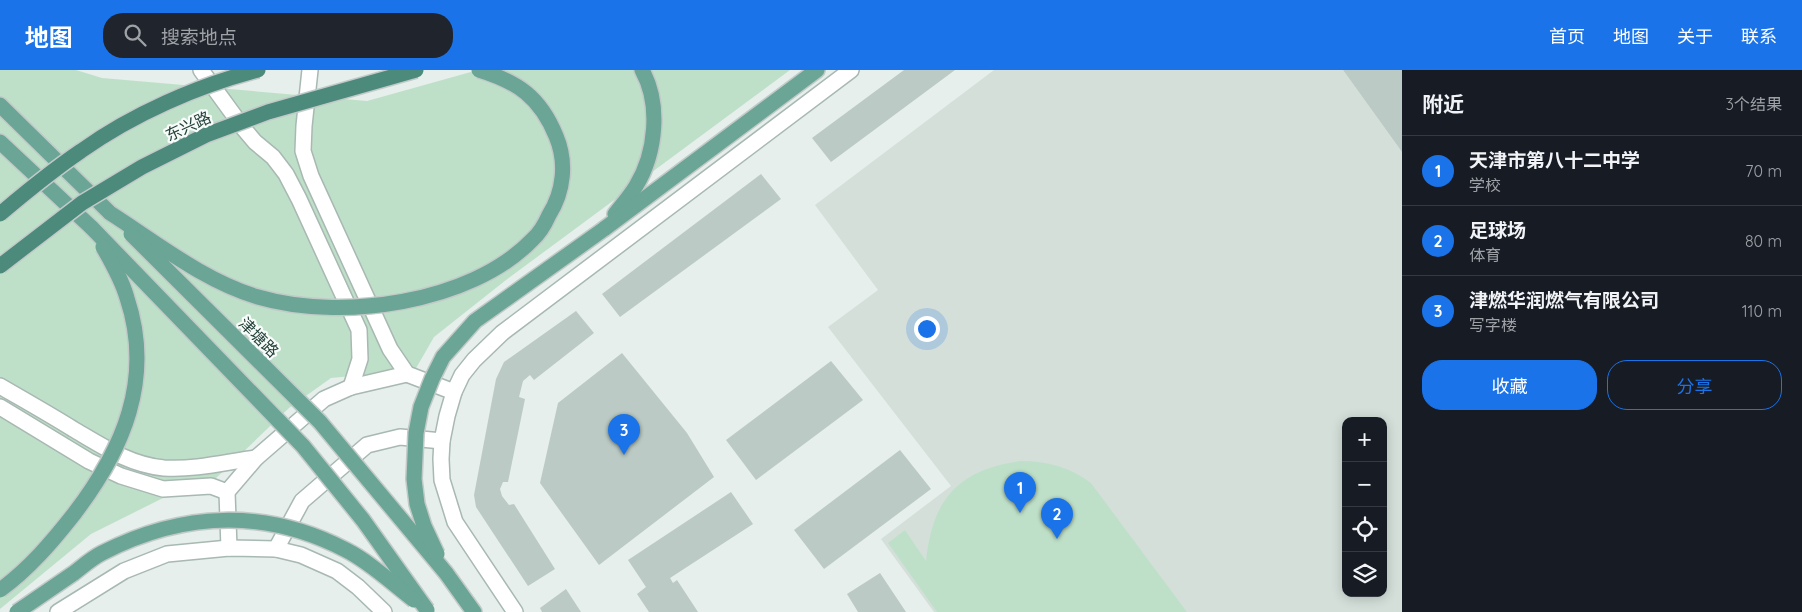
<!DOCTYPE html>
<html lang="zh">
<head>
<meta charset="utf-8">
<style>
	:root { --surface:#171b24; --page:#20242c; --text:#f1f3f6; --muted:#9ea1a6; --line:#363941; --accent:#1a73e8 }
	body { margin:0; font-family:Quicksand,"Noto Sans SC",sans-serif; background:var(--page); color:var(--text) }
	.controls { position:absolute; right:15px; bottom:15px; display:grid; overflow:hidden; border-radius:10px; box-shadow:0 2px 12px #0003 }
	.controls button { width:45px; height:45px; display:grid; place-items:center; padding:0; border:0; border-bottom:1px solid var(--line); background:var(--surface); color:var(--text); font:25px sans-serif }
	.you { position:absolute; left:926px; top:258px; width:18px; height:18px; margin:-12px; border:4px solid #fff; border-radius:50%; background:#1a73e8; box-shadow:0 0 0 8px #1a73e833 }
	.badge { display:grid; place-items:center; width:32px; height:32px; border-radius:50%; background:var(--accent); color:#fff; font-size:16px; font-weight:700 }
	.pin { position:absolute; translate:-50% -41px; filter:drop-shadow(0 1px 2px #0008) }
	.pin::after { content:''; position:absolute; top:26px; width:18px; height:15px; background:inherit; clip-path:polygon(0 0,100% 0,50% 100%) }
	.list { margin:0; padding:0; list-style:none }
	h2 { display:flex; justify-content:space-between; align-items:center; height:65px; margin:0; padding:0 20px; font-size:21px }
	h2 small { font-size:16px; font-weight:400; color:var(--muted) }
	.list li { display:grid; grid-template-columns:32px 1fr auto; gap:15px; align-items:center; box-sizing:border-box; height:70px; padding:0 20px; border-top:1px solid var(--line) }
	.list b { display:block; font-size:19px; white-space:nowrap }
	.list p { margin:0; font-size:16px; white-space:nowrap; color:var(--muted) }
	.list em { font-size:16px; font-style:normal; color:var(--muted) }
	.actions { display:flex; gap:10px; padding:15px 20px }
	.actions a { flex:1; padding:11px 0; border:1px solid var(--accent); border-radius:20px; text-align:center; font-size:18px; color:var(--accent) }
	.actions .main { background:var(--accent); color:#fff }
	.icon { flex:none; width:28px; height:28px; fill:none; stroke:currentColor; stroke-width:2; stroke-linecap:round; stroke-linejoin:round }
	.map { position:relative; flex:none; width:1402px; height:542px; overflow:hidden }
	header { display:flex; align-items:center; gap:30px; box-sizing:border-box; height:70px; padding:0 25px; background:var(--accent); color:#fff }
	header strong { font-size:24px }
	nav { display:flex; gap:28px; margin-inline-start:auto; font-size:18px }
	.search { width:350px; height:45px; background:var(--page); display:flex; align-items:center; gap:12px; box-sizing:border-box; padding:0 18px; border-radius:20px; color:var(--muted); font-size:19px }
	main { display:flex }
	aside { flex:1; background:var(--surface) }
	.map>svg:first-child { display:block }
</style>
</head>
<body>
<header>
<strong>地图</strong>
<div class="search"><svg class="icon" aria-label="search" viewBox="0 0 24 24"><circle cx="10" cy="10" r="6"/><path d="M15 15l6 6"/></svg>搜索地点</div>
<nav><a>首页</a><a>地图</a><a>关于</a><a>联系</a></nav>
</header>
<main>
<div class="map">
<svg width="1402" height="542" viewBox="0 0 1402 542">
	<rect width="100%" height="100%" fill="#e6efeb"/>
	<!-- built -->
	<path fill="#d4dfda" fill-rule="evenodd" d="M994,0H1343L1402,82V542H934L881,469L951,416L828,257L878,220L815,135ZM1346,351H1383V523H1346Z"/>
	<!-- green -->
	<g fill="#bfe0c8">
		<path d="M0,0H76L102,8L367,31L478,0H790L506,210L434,267L415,300L331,308L289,338L214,410L165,427L91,464L0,539Z"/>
		<path d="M1021,391C1047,391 1070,397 1091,413L1187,542H937L888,473L905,460L926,491C932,430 958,399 1021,391Z"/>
	</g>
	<!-- building -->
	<g fill="#bbcac4">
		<path d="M904,0H955L831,92L812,68Z"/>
		<path d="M1343,0H1402V82Z"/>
		<path d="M761,104L781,129L620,247L602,224Z"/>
		<path d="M576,241L594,263L534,310L530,305L523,311L519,327L525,329L508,412H503L500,419L502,426L509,435L514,434L555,499L528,516L476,437L474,425L496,309L504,292Z"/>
		<path d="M622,283L687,363L714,407L599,495L540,413L558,333Z"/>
		<path d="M831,291L863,330L756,410L726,370Z"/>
		<path d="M900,380L931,419L824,499L794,460Z"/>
		<path d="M731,422L753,454L670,508L673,513L677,510L698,542H649L637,524L646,517L628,490Z"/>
		<path d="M880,503L906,542H858L847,524Z"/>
		<path d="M566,519L581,542H542L540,538Z"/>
	</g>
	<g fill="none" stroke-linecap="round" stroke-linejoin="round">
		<defs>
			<g id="minor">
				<path d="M201,0L244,59L255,72L273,87L286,104L299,129L359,260L360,289L351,317"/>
				<path d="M310,0L304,56L303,81L311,106L390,279L407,304L454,322"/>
				<path d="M0,316C24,330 49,344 73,359C102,376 130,395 164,398C195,400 226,392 256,388"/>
				<path d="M0,337L89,391L121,406L163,419L211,416L227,422"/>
				<path d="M229,478L227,422L256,388L324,329L351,317L407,304"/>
				<path d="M276,479L302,431L367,375L400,367L442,371"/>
				<path d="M58,542L124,501L167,484L229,478L276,479L301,485L337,501L358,517L384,542"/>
				<path d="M515,542L455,452L442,410L441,389L442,371L447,346L454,322L462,305L474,290L502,263L851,0"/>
			</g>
			<g id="primary">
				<path d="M0,35L110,143"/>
				<path d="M0,72L92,158"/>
				<path d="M615,144C622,135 630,126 636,116C656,83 661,34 642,0"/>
				<path d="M604,159L817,0"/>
				<path d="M446,503L474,542"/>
			</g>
		</defs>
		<!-- minor casing -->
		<use href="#minor" stroke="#a8b8b2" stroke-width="18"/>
		<!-- primary casing -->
		<use href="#primary" stroke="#c2cac8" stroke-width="18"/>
		<!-- minor -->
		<use href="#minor" stroke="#fff" stroke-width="15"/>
		<!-- primary -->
		<use href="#primary" stroke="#6aa596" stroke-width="15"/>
		<defs>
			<g id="primary-bridge">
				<path d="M110,143C157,173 204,211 258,227C340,251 470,234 532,170C539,164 545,154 549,145C564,121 567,92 556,66C540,27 518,12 479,0"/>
				<path d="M92,158L303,376L363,450L427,540"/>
				<path d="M131,164L320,352L446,503"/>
				<path d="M437,484L424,456L417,434L414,409L416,363L421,337L432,309L443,287L475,251L604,159"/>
				<path d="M0,520C29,499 52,472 74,444C123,380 154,309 127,228C122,210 112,193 103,177"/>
				<path d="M17,542C36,529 55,516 74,503C83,496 92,488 102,483C182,442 265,438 346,480C370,492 393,514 414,530"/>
			</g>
			<g id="trunk-bridge">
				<path d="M0,144C26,122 53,100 81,81C133,44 197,16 258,0"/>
				<path d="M0,196L82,133L142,97L206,65L268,42L416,0"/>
			</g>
		</defs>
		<!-- primary-bridge casing -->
		<use href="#primary-bridge" stroke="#c2cac8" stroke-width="18" stroke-linecap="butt"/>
		<!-- trunk-bridge casing -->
		<use href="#trunk-bridge" stroke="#c2cac8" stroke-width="18" stroke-linecap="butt"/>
		<!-- primary-bridge -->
		<use href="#primary-bridge" stroke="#6aa596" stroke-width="15"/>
		<!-- trunk-bridge -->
		<use href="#trunk-bridge" stroke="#4c8a7c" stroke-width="15"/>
	</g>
	<g text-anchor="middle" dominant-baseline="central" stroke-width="4.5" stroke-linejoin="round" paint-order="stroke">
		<!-- street labels -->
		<g font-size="16" fill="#24423a" stroke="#f7fbf9">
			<text transform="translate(188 56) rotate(-25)">东兴路</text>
			<text transform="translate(259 267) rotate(45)">津塘路</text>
		</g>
	</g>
</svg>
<div class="controls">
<button>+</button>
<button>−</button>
<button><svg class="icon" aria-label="locate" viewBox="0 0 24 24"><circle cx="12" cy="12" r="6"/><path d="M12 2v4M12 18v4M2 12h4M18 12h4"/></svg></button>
<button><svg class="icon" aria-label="layers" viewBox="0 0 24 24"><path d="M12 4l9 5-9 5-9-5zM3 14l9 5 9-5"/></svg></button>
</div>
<div class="you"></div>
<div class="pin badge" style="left:1020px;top:443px">1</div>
<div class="pin badge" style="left:1057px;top:469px">2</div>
<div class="pin badge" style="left:624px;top:385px">3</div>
</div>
<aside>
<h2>附近<small>3个结果</small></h2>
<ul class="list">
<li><span class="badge">1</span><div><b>天津市第八十二中学</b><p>学校</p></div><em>70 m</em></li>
<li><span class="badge">2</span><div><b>足球场</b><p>体育</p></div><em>80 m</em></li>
<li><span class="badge">3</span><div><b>津燃华润燃气有限公司</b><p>写字楼</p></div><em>110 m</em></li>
</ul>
<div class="actions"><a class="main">收藏</a><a>分享</a></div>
</aside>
</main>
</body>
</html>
